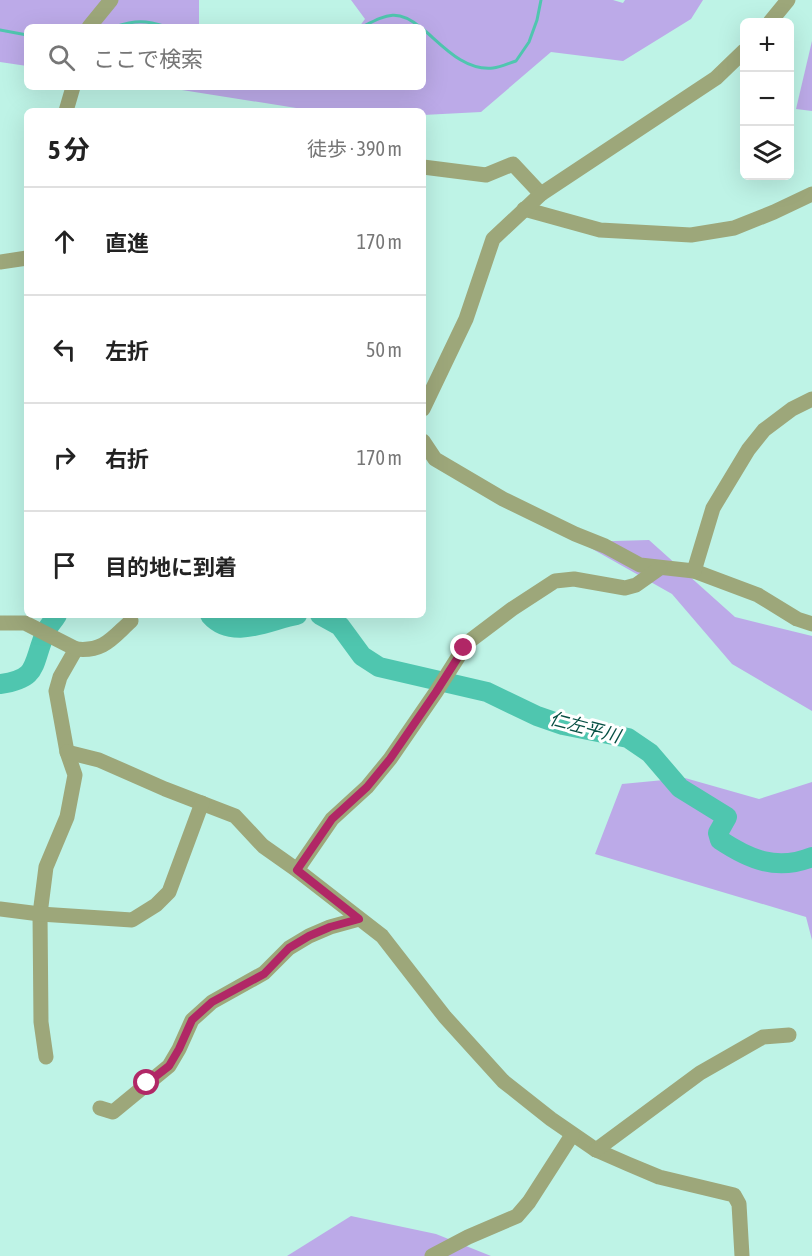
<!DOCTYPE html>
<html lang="ja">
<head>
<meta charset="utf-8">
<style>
	:root { --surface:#fff; --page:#f6f6f6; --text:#222; --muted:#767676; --line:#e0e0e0 }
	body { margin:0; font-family:"Asap Condensed","Noto Sans JP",sans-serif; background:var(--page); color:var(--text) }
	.controls { position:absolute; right:18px; top:18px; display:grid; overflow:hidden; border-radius:9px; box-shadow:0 6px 24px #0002 }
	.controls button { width:54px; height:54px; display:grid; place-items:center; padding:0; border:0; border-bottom:2px solid var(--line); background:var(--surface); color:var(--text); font:30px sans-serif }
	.stop { position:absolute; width:18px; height:18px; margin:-14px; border:4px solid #b12766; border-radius:50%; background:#fff }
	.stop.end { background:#b12766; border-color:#fff; box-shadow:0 2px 6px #0008 }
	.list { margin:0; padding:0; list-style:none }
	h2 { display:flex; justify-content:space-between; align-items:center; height:78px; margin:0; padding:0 24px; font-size:26px }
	h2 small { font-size:20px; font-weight:400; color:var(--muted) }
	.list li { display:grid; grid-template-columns:39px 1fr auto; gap:18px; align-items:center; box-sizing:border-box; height:108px; padding:0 24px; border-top:2px solid var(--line) }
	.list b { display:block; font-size:22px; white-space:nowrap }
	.list em { font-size:20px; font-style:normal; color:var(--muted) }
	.icon { flex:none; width:33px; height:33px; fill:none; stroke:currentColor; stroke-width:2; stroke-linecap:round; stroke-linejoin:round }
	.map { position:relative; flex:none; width:812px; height:1256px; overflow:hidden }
	.search { position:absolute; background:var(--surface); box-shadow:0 6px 24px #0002; left:24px; top:24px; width:402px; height:66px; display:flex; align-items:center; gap:15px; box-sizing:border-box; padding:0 21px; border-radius:9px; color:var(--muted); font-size:22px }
	.panel { position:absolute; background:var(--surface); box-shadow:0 6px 24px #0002; left:24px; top:108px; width:402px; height:510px; border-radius:9px }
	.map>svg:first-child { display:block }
</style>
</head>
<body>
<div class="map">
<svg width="812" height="1256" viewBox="0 0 812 1256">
	<rect width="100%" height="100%" fill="#bef3e6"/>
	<!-- green -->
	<g fill="#bcaae8">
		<path d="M0,0H199V27H27V66L0,62Z"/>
		<path d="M351,0H613L623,3L625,0H703L691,19L623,61L551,52L481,112L423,115V111H315L163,87H423V27H359L365,19Z"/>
		<path d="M812,41V111L796,109Z"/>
		<path d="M649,540L735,617L812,636V711L732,664L672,594L580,542Z"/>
		<path d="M685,778L759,799L812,782V940L806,917L595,854L622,784Z"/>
		<path d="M351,1216L436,1234L491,1256H287Z"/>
	</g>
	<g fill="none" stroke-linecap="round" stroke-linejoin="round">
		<!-- stream -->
		<g stroke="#4fc6af" stroke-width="3">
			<path d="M114,27C136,20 145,20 167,27"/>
			<path d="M219,27H222"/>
			<path d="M362,27C386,15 397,8 420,27"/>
			<path d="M423,29C443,46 464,71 493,68C501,67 509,63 516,61L529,42L537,20L541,0"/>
			<path d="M0,30L27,35"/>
		</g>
		<!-- river -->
		<g stroke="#4fc6af" stroke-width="20">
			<path d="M210,615C233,641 269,620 297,615"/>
			<path d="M320,615L340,626L362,656L379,667L487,692L537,716L563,725L628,738L650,753L680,788L727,817L718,833L720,840C750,860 777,871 812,857"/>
			<path d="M0,684C38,679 32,666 44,636C46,628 53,622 57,615"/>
		</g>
		<!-- minor -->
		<g stroke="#9da77a" stroke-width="15">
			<path d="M770,22L788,0"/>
			<path d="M89,27L111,0"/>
			<path d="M66,111L73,87"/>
			<path d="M423,167L486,175L513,164L541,194"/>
			<path d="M524,209L600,230L691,235L734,228L774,212L812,194"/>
			<path d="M0,262L27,258"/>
			<path d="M423,409L466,319L493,239L541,194L716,78L744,51"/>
			<path d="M423,441L435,459L503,499L575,534L605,546L640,565L694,571L758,595L797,619L812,624"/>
			<path d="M694,571L713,508L748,450L764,430L792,409L812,399"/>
			<path d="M0,623H25L76,649L60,677L56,691L67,752L75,775L67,817L46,867L40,914L41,1022L46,1057"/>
			<path d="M76,649C104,652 112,638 131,621"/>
			<path d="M67,752L99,760L165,789L235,816L263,846L297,870L382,936L445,1017L503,1081L551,1119L596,1150L628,1164L659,1177L734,1195L739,1204L742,1256"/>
			<path d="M297,870L332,819L367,787L390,759L436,692L467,643L512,609L555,581L574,579L625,588L636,585L660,568"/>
			<path d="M0,909L40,914L132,920L156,905L169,892L202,803"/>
			<path d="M100,1108L113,1112L169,1066L179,1049L192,1020L212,1002L264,973L289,948L309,936L330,927L359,919"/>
			<path d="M596,1150L700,1073L763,1037L789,1035"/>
			<path d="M432,1256L468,1237L517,1216L529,1202L572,1135"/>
		</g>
	</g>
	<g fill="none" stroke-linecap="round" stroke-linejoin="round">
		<!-- route -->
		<path stroke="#b12766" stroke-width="8" d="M147,1083L169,1066L179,1049L192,1020L212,1002L264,974L289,948L309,936L330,927L359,919L297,870L332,819L367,787L390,759L436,692L464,648"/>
	</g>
	<g text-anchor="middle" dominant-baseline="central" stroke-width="6" stroke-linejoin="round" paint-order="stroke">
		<!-- water labels -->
		<g font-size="18" font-style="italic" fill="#085044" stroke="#fff">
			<text transform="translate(585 727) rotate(15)">仁左平川</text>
		</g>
	</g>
</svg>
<div class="controls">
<button>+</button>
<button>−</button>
<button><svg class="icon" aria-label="layers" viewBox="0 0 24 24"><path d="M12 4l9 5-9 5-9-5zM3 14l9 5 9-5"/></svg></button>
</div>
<div class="stop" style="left:147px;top:1083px"></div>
<div class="stop end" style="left:464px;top:648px"></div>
<div class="search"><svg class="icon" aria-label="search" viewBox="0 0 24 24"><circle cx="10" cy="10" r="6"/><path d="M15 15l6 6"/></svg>ここで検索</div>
<section class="panel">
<h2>5 分<small>徒歩 · 390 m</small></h2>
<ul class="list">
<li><svg class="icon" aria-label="ahead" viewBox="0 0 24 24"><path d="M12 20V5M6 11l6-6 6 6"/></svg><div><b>直進</b></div><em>170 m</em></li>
<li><svg class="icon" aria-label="left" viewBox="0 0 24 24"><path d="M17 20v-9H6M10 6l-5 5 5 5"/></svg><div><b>左折</b></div><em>50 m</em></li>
<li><svg class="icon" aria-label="right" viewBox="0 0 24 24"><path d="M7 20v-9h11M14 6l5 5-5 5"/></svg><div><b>右折</b></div><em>170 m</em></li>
<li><svg class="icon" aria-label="arrive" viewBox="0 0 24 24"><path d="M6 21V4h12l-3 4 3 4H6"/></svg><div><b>目的地に到着</b></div></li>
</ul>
</section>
</div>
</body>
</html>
